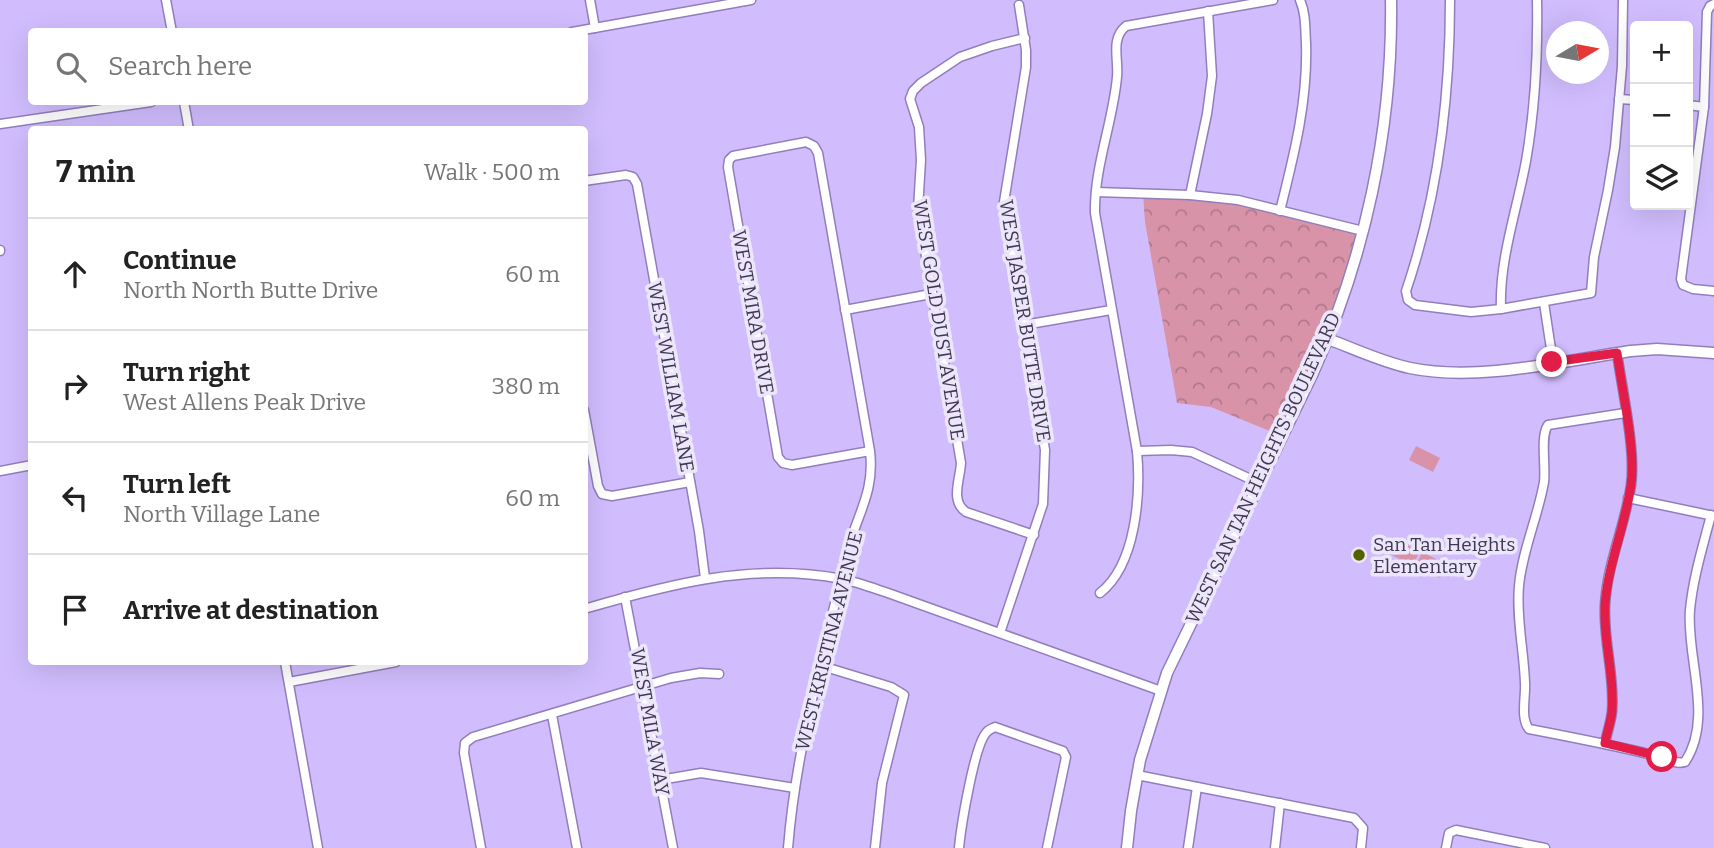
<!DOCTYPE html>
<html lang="en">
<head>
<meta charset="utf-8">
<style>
	:root { --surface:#fff; --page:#f6f6f6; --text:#222; --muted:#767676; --line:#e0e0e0 }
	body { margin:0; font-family:Bitter,serif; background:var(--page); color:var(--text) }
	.controls { position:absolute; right:21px; top:21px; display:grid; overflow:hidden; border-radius:7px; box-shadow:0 7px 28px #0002 }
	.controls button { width:63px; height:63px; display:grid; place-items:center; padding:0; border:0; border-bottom:2px solid var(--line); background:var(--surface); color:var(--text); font:35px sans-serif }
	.compass { position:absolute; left:1546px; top:21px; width:63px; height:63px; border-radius:50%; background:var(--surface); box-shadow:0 7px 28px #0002; rotate:80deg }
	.stop { position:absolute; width:21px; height:21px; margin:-16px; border:5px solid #e11d48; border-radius:50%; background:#fff }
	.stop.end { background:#e11d48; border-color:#fff; box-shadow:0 2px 7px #0008 }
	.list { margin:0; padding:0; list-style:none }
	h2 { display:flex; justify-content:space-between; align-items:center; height:91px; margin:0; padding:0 28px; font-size:30px }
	h2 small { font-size:23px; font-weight:400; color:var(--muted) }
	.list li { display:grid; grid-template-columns:46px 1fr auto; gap:21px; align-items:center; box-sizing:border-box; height:112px; padding:0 28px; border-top:2px solid var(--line) }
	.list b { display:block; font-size:26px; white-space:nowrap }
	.list p { margin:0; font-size:23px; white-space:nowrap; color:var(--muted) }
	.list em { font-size:23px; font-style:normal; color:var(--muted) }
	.icon { flex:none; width:38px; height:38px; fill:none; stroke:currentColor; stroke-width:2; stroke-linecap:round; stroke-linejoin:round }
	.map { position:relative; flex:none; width:1714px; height:848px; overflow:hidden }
	.search { position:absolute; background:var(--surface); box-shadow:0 7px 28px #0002; left:28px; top:28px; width:560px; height:77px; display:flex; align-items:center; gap:18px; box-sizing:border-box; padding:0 24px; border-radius:7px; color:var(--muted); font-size:26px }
	.panel { position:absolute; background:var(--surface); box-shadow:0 7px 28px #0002; left:28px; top:126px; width:560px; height:539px; border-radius:7px }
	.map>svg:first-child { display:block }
</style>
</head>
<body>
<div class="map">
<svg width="1714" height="848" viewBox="0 0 1714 848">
	<defs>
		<pattern id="forest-crowns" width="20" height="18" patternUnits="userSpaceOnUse" patternTransform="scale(1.75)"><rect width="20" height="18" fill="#d893a9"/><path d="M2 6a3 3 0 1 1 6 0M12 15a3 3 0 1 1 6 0" fill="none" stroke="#b1798c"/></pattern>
	</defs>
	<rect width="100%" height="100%" fill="#d1bdfe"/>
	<!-- forest -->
	<path fill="url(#forest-crowns)" d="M1143,194L1219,198L1363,231L1347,284L1282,436L1211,407L1177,403L1145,222Z"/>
	<!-- garden -->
	<g fill="#d893a9">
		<path d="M1416,446L1440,458L1433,472L1409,460Z"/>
		<path d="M1396,540L1420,551L1413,565L1389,554Z"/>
		<path d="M1422,552L1446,564L1440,578L1416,566Z"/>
	</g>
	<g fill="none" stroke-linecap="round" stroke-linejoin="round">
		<defs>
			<g id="minor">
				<path d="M166,0L172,32"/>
				<path d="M590,0L595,28"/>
				<path d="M1450,0C1450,99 1438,197 1406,291L1408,300L1415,305L1471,312L1501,309L1591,293L1594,257L1608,190L1615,147L1622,66L1623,0"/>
				<path d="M1714,4L1710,6L1707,12L1704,107L1681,279L1683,285L1693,289L1714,291"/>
				<path d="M572,32L751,0"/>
				<path d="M1025,38L992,46L960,57L921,83L913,91L910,99L919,127L921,160L918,209L961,463C960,480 950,501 966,512L1034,535"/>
				<path d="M1619,99L1635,100"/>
				<path d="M184,102L189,130"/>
				<path d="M1688,105L1704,107"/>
				<path d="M0,124L151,102"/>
				<path d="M584,181L626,175L633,177L637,184L699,531L705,578"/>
				<path d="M1096,192L1190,195L1238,200L1363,231"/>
				<path d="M1190,195L1207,114L1212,76L1208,11"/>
				<path d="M1280,211C1294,155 1308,101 1306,43C1305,28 1306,14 1300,0"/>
				<path d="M0,251V250"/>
				<path d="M1544,303L1553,362"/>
				<path d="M1501,309C1499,260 1517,210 1526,161C1535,109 1538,53 1537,0"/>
				<path d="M845,310L931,294"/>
				<path d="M1024,325L1111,310"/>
				<path d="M584,410L598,486L602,494L612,496L690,482"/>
				<path d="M1625,413L1548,425C1540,436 1546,466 1544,482C1538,517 1522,551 1519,586C1516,618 1524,651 1525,683C1526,697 1520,718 1529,729C1571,737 1612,745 1653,755C1664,757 1674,765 1685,762C1714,718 1686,658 1690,610C1693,578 1703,546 1711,515"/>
				<path d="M1137,451L1171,450L1192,452L1259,483"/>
				<path d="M0,471L32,465"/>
				<path d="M1628,498L1714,516"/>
				<path d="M1100,593C1136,565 1141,495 1137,451L1095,213C1094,167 1113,122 1117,77C1119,59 1110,39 1126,26L1273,0"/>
				<path d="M625,597L673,848"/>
				<path d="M584,609C670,584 752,562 842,579C857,582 873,588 888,593L1161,691"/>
				<path d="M1000,633L1043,504L1045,450L1004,202L1026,67V50L1019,5"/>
				<path d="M285,662L318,848"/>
				<path d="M822,666L891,687L904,695L882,783L875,848"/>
				<path d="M289,682L396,662"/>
				<path d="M552,715L577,848"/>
				<path d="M1605,743C1607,733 1611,722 1612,711C1615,676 1603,641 1605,605C1607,564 1625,526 1631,485C1636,451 1622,389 1617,353"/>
				<path d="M1137,775L1354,818L1363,828L1361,848"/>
				<path d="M660,780L701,773L795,788"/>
				<path d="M481,848L464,753L465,743L473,737L671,678L700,673L719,674"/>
				<path d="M788,848C796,748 824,651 847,554C856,515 875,494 870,451L818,153L814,146L806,142L733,156L729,160L728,167L778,457L783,463L792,465L870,451"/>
				<path d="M959,848C961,827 974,747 986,733C988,730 991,729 995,727L1063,751L1066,757L1047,848"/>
				<path d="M1188,848L1197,787"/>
				<path d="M1275,848L1280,803"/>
				<path d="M1446,848L1449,833L1456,830L1545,848"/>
			</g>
			<g id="tertiary">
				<path d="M1328,339C1355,349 1382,362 1410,368C1478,382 1562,361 1631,351L1657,349L1714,353"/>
				<path d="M1127,848L1131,811L1140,760L1167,673L1312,375C1365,258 1393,129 1391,0"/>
			</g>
		</defs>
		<!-- minor casing -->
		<use href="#minor" stroke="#927ebb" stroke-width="11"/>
		<!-- tertiary casing -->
		<use href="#tertiary" stroke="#927ebb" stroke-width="13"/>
		<!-- minor -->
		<use href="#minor" stroke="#fff" stroke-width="8"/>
		<!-- tertiary -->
		<use href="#tertiary" stroke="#fff" stroke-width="10"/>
	</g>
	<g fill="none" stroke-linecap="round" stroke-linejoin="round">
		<!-- route -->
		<path stroke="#e11d48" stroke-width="9" d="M1552,362L1617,353C1622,390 1636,450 1631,485C1625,526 1608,564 1605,605C1603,641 1615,676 1612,711C1611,722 1607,732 1605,743L1662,757"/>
	</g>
	<!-- markers -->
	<circle fill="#546101" stroke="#ece6fa" stroke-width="2.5" cx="1359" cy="555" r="7"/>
	<g text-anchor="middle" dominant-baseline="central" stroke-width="7" stroke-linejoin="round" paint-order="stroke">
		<!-- street labels -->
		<g font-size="19" fill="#403852" stroke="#ece6fa">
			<text transform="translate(753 312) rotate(80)">WEST MIRA DRIVE</text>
			<text transform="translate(939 320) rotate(81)">WEST GOLD DUST AVENUE</text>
			<text transform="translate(1025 321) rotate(81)">WEST JASPER BUTTE DRIVE</text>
			<text transform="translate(671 377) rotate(80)">WEST WILLIAM LANE</text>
			<text transform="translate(1263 468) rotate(-65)">WEST SAN TAN HEIGHTS BOULEVARD</text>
			<text transform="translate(829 641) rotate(-76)">WEST KRISTINA AVENUE</text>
			<text transform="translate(650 722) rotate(80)">WEST MILA WAY</text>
		</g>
		<!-- poi labels -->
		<g font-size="19" fill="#403852" stroke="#ece6fa" text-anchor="start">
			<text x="1373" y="544">San Tan Heights<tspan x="1373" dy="22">Elementary</tspan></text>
		</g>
	</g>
</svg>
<div class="controls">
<button>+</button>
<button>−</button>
<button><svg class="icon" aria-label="layers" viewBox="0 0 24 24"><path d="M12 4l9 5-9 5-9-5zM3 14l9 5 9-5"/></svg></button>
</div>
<svg class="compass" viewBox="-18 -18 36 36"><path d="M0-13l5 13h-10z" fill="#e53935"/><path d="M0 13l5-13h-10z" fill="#767676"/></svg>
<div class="stop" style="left:1662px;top:757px"></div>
<div class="stop end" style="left:1552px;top:362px"></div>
<div class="search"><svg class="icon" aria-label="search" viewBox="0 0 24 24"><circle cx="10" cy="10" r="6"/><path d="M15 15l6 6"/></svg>Search here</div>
<section class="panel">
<h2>7 min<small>Walk · 500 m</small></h2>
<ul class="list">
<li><svg class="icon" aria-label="ahead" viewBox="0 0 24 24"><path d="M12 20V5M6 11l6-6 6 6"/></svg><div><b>Continue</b><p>North North Butte Drive</p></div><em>60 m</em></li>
<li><svg class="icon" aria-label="right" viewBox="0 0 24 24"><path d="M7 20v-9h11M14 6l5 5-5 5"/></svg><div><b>Turn right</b><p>West Allens Peak Drive</p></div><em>380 m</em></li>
<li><svg class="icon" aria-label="left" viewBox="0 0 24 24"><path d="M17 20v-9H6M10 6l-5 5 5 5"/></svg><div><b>Turn left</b><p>North Village Lane</p></div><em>60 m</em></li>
<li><svg class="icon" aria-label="arrive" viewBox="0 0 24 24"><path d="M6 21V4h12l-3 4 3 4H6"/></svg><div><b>Arrive at destination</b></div></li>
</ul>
</section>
</div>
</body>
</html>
